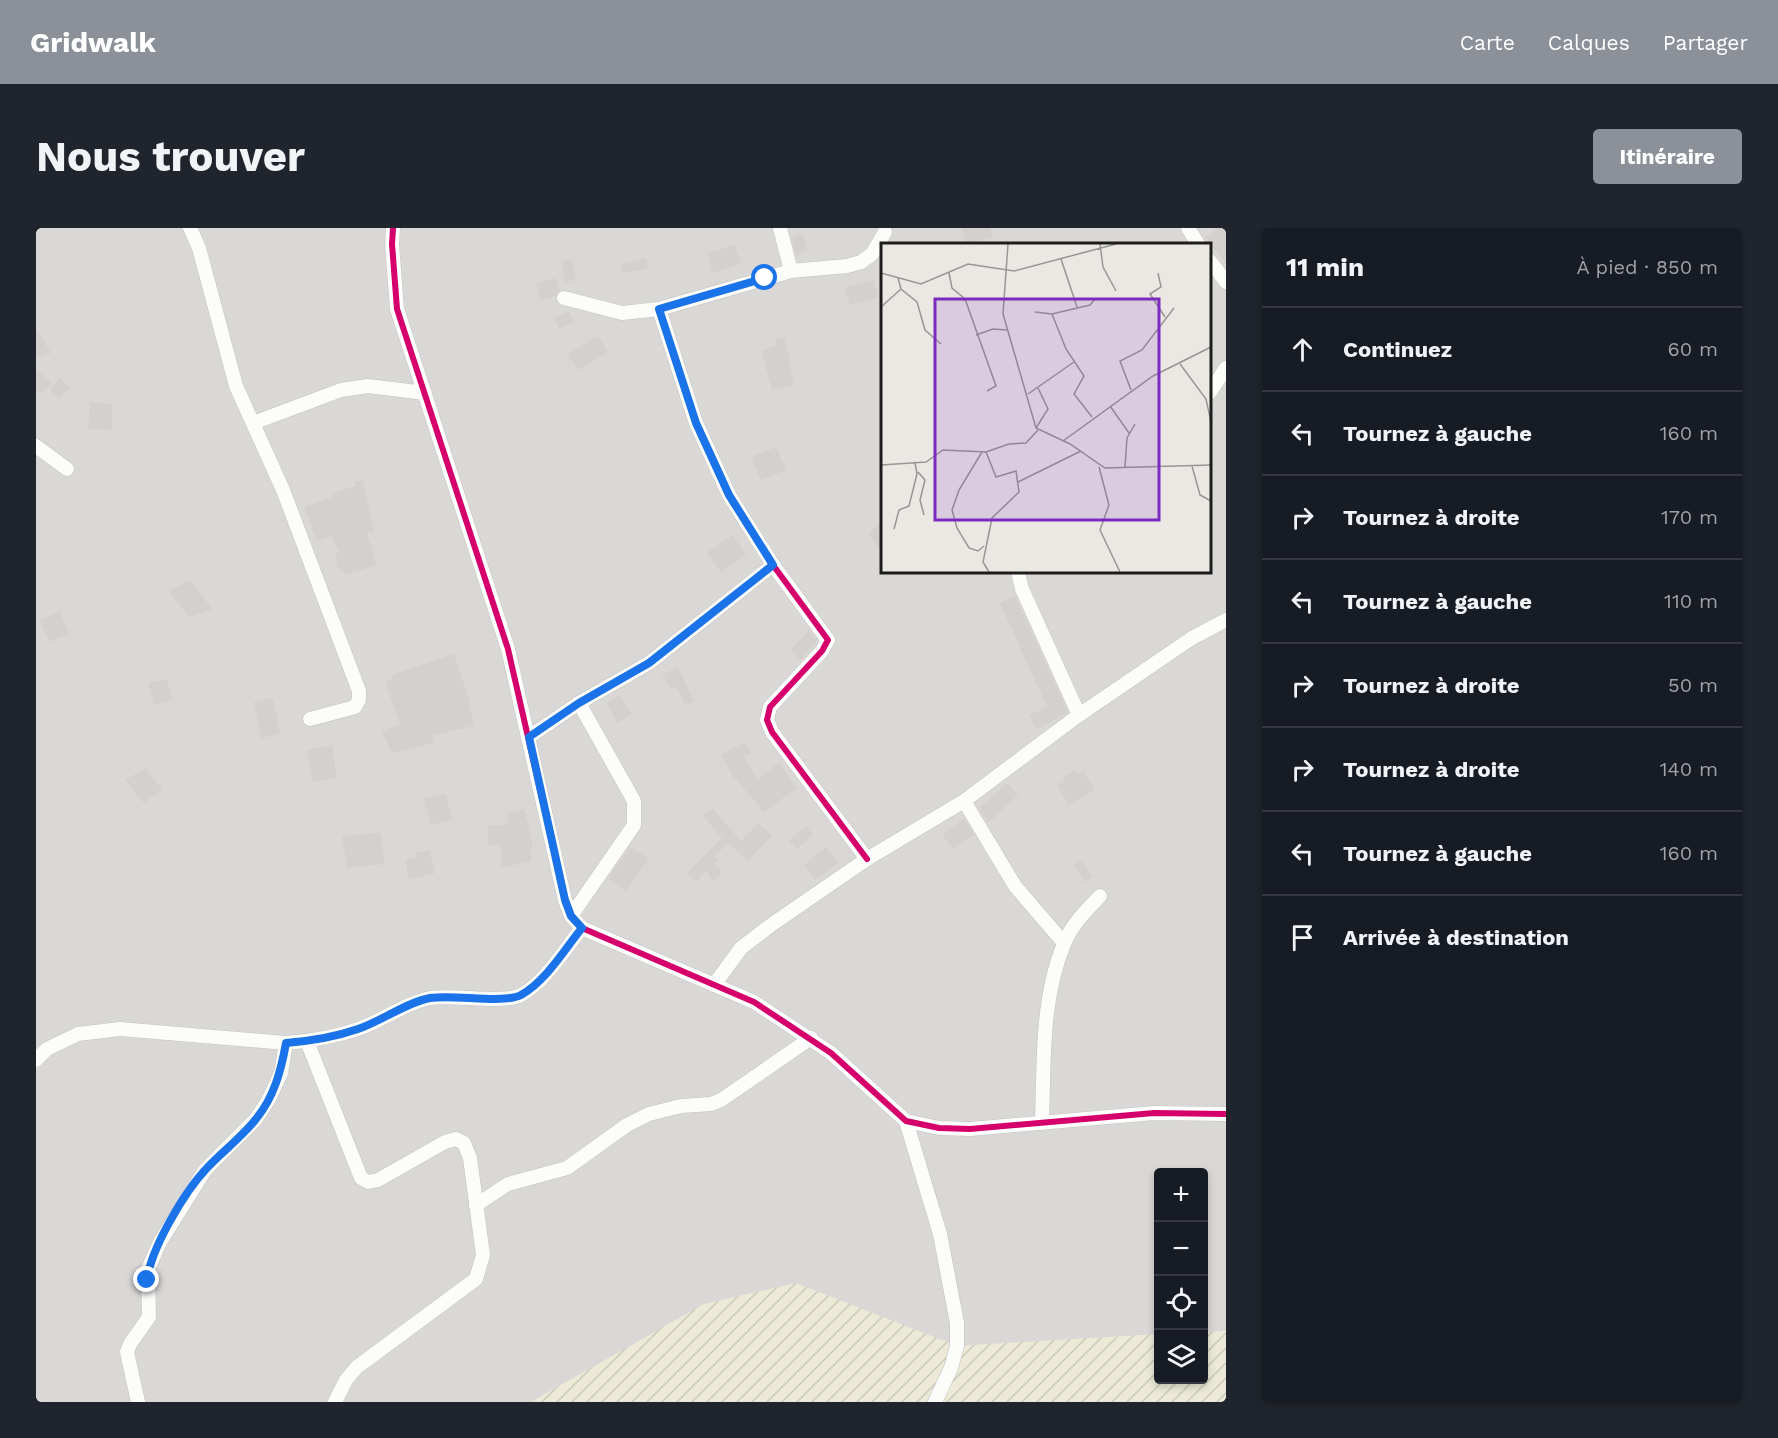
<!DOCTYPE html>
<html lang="fr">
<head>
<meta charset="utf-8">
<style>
	:root { --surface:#171b24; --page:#20242c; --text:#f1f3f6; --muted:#9ea1a6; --line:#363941; --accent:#8c9099 }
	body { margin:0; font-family:"Work Sans",sans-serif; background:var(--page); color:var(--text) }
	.controls { position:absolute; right:18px; bottom:18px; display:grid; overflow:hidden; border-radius:6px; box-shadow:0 3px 9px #0003 }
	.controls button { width:54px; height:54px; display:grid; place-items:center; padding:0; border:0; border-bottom:2px solid var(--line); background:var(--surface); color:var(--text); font:30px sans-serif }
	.stop { position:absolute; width:18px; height:18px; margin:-14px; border:4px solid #1a73e8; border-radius:50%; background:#fff }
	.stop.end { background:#1a73e8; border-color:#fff; box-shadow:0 2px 6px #0008 }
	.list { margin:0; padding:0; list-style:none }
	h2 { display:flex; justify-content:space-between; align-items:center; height:78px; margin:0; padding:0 24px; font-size:26px }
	h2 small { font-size:20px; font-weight:400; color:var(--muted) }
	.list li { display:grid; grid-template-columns:39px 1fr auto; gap:18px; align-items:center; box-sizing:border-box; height:84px; padding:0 24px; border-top:2px solid var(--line) }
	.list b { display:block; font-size:22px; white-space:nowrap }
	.list em { font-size:20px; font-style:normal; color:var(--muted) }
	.icon { flex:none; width:33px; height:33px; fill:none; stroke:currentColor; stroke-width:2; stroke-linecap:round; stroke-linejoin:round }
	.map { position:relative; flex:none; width:1190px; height:1174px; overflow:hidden; border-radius:6px }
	header { display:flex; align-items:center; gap:36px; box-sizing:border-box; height:84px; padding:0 30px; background:var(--accent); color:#fff }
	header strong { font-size:28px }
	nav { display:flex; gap:33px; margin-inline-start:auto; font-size:21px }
	.intro { display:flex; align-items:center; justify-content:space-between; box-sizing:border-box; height:144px; padding:0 36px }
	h1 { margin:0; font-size:42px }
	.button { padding:15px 27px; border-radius:6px; background:var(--accent); color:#fff; font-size:21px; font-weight:700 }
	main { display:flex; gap:36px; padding:0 36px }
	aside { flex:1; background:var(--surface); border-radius:6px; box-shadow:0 3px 9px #0003 }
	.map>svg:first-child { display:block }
</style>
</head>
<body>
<header>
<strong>Gridwalk</strong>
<nav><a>Carte</a><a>Calques</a><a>Partager</a></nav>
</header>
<div class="intro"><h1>Nous trouver</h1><a class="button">Itinéraire</a></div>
<main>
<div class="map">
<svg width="1190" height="1174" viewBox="0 0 1190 1174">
	<defs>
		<pattern id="farmland-furrows" width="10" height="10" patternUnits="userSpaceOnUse" patternTransform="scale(1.5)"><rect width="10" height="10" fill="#ecead7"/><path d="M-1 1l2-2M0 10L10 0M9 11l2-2" fill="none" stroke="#cac8b8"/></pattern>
	</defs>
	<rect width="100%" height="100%" fill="#ebe8e4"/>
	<!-- residential -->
	<path fill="#dad8d6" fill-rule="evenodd" d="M0,0H1190V1174H0ZM846,16H1174V344H846ZM1122,944H1168V1152H1122Z"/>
	<!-- farmland -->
	<path fill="url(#farmland-furrows)" d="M760,1055L921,1118L1122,1106V1152H1168V1104L1190,1103V1174H495L668,1076Z"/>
	<!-- building -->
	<g fill="#d3d0cd">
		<path d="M925,0H954L957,10L930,16Z"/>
		<path d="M1182,0H1190V36L1169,9Z"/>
		<path d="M767,6L772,22L760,26L756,9Z"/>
		<path d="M699,17L705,36L677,45L671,25Z"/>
		<path d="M610,30L612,40L587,45L585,36Z"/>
		<path d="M536,31L540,52L529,54L525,33Z"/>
		<path d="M520,50L524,62L519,68L504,72L500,55Z"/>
		<path d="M837,52L842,69L814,77L809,60Z"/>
		<path d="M533,83L538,94L523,101L518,90Z"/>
		<path d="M0,100L15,125L0,130Z"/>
		<path d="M562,108L572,124L542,142L532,126Z"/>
		<path d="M749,109L758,158L736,162L725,123L741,117L739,111Z"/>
		<path d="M0,140L16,156L5,166L0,162Z"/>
		<path d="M24,150L34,160L23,171L14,161Z"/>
		<path d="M54,174L76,176V202L52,201Z"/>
		<path d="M740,219L750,242L725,252L715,229Z"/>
		<path d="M327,252L338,304L331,305L341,337L309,347L306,341H303L299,326L303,324L296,307L281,313L268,279L296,269L295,266L319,258L318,254Z"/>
		<path d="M846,294V324L832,306Z"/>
		<path d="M696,307L710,326L685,344L671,325Z"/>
		<path d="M154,352L176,381L153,389L133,363Z"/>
		<path d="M979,368L1032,484L1000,502L993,487L1011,479L964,375Z"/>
		<path d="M24,384L33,406L13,414L4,392Z"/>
		<path d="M773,402L781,413L765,432L754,422Z"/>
		<path d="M418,426L431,465L438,498L395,508L398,515L356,525L346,503L364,496L349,454L356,451L355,447Z"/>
		<path d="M642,439L658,473L650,478L640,458L635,461L626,447Z"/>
		<path d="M131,451L136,472L118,477L112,455Z"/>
		<path d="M584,467L595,486L582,495L570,476Z"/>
		<path d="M237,470L244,506L225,510L218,474Z"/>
		<path d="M709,514L715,525L708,529L721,551L743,535L761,560L728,584L697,548L685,527Z"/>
		<path d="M296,517L301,550L277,554L271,522Z"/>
		<path d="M110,540L126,562L108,575L89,552Z"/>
		<path d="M1039,542L1041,546L1047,543L1059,562L1033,577L1021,557L1029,553L1027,549Z"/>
		<path d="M971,555L982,567L952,595L943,580Z"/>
		<path d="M410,566L416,592L395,597L388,571Z"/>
		<path d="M676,580L705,613L722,595L736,608L712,633L693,615L678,628L682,631L678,635L686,645L677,653L670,643L660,653L651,645L686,610L667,588Z"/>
		<path d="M488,581L496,610L495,634L466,639L465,617H452V598L473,596L470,586Z"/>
		<path d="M928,591L938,606L917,621L906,606Z"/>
		<path d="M770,598L777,607L761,621L753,613Z"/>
		<path d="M344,605L349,636L311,640L306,608Z"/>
		<path d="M594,619L612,630L591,663L572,651Z"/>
		<path d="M790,619L802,635L780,652L768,637Z"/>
		<path d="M393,622L399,645L373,652L369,632L380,629L379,625Z"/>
		<path d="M1046,632L1057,649L1049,654L1038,637Z"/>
	</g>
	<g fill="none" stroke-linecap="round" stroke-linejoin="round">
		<defs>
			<g id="minor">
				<path d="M154,0L163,20L200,158L247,262L323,463V472L319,479L274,491"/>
				<path d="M357,0L356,16L361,81L472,421L529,672L535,688L546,700L718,774L795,825L870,893L903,900L934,901L1118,885L1190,886"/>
				<path d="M744,0L755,43"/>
				<path d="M1152,0L1162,16"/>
				<path d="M1174,33L1190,54"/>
				<path d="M528,70L586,85L623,81L755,43L811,38L825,34L836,26L849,4"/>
				<path d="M623,81L660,195L693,267L737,337L792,412L786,423L734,479L731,492L736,504L831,631"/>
				<path d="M1174,164L1190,140"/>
				<path d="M217,195L305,162L332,158L389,165"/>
				<path d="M0,218L31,241"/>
				<path d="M982,344L986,361L1043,487"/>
				<path d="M493,509L543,475L613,435L737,337"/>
				<path d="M928,573L979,658L1028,715"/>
				<path d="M535,688L598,597V573L543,475"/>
				<path d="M678,757L705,720L735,697L831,631L928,573L1043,487L1156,410L1190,392"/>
				<path d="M271,813L325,950L332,954L342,952L409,914L420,911L428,915L434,930L447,1027L440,1051L321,1139L310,1152L299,1174"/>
				<path d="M0,832L11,821L42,806L84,801L250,815C274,813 299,809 322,801C346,793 369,775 394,770C417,766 468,776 485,767C510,753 528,722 546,700"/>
				<path d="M870,893L904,1006L921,1095V1118L915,1140L899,1174"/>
				<path d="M1006,895C1008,836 1005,771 1028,716C1035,697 1050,683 1064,668"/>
				<path d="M440,977L472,956L531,940L591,897L613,886L645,878L675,876L685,872L775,810"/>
				<path d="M102,1174L91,1124L94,1116L113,1089L112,1041L124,1014L169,942L220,891L233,871L245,845L250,815"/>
			</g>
		</defs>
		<!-- minor casing -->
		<use href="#minor" stroke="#c3c2c0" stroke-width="15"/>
		<!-- minor -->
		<use href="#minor" stroke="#fcfcfb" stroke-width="14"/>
		<defs>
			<g id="cycleway">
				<path d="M357,0L356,16L361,81L472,421L529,672L535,688L546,700L718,774L795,825L870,893L903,900L934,901L1118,885L1190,886"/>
				<path d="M623,81L660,195L693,267L737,337L792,412L786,423L734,479L731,492L736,504L831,631"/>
			</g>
		</defs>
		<!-- cycleway casing -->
		<use href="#cycleway" stroke="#fff" stroke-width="10"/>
		<!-- cycleway -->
		<use href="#cycleway" stroke="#d6006c" stroke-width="6"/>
	</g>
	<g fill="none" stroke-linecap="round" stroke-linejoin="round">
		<!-- route -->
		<path stroke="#1a73e8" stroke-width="8" d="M111,1052C115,1020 149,963 171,940C187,923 206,909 220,891C238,869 245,843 250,815C274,813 299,809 322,801C346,793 369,775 394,770C418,766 468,776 485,767C510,753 528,722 546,700L535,688L529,672L493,509L543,475L613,435L737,337L693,267L660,195L623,81L729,50"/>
	</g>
	<!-- overview -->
	<g transform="translate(845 15)">
		<rect width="330" height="330" fill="#ebe8e4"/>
		<path fill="none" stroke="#989694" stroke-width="1.5" d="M127,1L122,71L155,185L189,201L224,225L330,222M219,1L222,24L235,48M180,16L196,64M0,30L40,41L87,21L133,28L235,1M68,30L71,45L84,56L115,143L106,148M277,30L280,44L269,51L284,74M17,35L20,46L36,59L44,87L60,101M0,64L20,46M154,69L171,71L209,62L214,56M171,71L185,106L203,133L193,151L211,174M95,92L112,86L127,87M299,121L325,156L330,179M250,147L239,118L261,107L293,65M147,151L193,119M229,163L248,190M155,185L167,166L157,145M182,198L272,133L330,104M101,209L78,247L71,267L76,285L88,305L97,308L103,303M105,209L115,234L135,228L138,249L111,275L102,319L108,329M0,222L45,219L62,207L105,209L128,201L145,200L157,187M311,223L319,252L330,258M218,224L228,262L219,287L239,329M244,224L246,195L254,181M37,229L44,237L39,257L43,272M137,239L200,208M13,286L18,267L28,263L36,231L34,220"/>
		<path fill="#7b2cbf" fill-opacity="0.15" stroke="#7b2cbf" stroke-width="3" d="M54,56H278V277H54Z"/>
		<rect width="330" height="330" fill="none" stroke="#1c1c1c" stroke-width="3"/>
	</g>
</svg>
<div class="controls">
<button>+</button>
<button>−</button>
<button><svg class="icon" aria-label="locate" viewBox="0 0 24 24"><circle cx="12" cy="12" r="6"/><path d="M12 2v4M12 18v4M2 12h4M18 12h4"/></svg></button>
<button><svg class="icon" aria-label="layers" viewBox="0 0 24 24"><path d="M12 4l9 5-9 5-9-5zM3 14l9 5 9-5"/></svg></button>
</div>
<div class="stop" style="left:729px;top:50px"></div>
<div class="stop end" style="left:111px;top:1052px"></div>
</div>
<aside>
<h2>11 min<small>À pied · 850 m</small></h2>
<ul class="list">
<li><svg class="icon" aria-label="ahead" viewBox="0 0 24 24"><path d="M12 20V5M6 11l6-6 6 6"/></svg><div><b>Continuez</b></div><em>60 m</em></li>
<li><svg class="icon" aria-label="left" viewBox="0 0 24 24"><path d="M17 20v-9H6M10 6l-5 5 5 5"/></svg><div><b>Tournez à gauche</b></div><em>160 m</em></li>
<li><svg class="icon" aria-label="right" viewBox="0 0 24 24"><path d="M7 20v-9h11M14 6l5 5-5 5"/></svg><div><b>Tournez à droite</b></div><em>170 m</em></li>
<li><svg class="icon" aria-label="left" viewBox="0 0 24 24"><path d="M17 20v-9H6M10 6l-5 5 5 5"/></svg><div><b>Tournez à gauche</b></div><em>110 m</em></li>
<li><svg class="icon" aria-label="right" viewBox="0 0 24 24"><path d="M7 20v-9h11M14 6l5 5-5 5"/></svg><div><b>Tournez à droite</b></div><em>50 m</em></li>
<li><svg class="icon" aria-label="right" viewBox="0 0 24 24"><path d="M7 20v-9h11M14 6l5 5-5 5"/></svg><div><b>Tournez à droite</b></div><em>140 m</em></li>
<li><svg class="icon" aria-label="left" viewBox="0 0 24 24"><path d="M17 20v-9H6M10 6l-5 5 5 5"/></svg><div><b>Tournez à gauche</b></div><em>160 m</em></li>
<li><svg class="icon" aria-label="arrive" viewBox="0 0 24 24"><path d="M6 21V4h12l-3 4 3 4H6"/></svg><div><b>Arrivée à destination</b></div></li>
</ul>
</aside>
</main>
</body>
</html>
